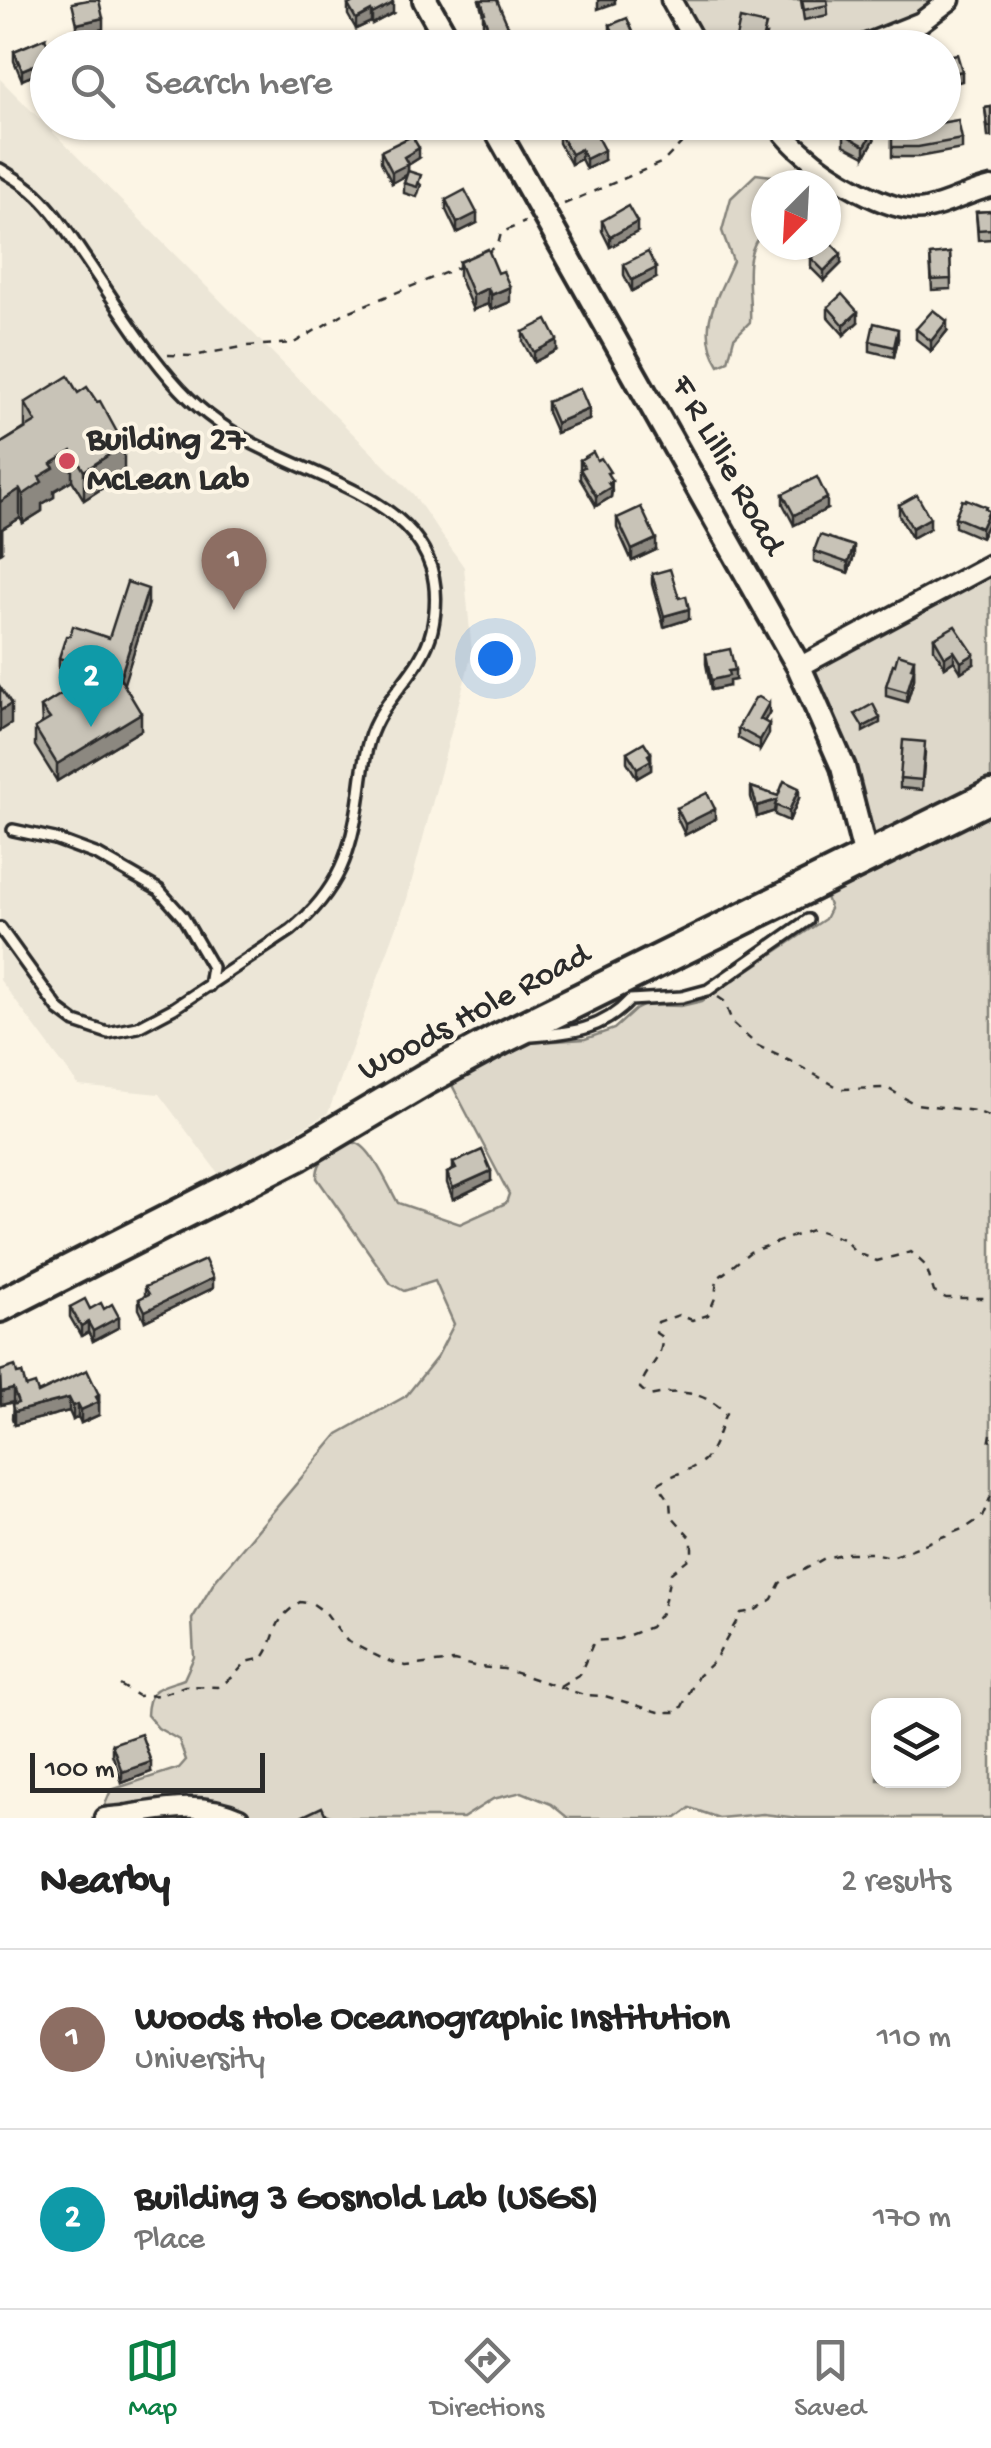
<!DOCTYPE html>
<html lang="en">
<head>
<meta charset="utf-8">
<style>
	:root { --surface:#fff; --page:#f6f6f6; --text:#222; --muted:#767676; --line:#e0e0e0; --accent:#0b8043 }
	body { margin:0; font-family:"Gochi Hand",sans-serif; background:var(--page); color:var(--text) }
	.controls { position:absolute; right:30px; bottom:30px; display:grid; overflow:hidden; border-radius:20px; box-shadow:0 2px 8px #0004 }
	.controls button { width:90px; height:90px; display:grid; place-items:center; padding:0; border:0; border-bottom:2px solid var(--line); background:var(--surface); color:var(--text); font:50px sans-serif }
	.compass { position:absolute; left:751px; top:170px; width:90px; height:90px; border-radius:50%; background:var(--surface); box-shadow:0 2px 8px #0004; rotate:204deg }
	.scale { position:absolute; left:30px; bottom:25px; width:235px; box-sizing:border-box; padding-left:10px; border:5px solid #2b2b2b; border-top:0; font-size:28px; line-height:35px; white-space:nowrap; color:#2b2b2b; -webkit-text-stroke:8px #fcf5e5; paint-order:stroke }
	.you { position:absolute; left:495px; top:658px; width:35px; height:35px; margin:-25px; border:8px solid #fff; border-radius:50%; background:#1a73e8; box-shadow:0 0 0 15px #1a73e833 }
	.badge { display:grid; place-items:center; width:65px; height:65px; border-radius:50%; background:var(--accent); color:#fff; font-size:32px; font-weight:700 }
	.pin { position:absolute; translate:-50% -82px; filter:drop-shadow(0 2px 5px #0008) }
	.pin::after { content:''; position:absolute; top:52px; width:35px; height:30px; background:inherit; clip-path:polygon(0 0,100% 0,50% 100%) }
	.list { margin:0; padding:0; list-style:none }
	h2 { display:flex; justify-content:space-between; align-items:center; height:130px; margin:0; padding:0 40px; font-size:42px }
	h2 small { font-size:32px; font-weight:400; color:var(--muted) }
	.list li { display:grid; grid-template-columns:65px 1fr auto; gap:30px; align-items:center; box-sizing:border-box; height:180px; padding:0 40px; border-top:2px solid var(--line) }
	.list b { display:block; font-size:38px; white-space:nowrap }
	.list p { margin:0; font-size:32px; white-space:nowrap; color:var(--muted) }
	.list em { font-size:32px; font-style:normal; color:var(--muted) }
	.icon { flex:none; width:55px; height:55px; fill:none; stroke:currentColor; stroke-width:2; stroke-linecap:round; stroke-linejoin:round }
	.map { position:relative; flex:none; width:991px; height:1818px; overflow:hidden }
	.search { position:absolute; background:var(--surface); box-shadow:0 2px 8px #0004; left:30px; right:30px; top:30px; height:110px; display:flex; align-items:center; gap:25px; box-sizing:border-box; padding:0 35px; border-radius:55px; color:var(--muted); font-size:38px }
	.sheet { height:490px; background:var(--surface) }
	nav { display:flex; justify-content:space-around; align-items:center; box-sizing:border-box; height:140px; border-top:2px solid var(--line); background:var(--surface); font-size:28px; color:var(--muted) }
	nav a { display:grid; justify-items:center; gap:5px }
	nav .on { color:var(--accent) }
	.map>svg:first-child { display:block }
</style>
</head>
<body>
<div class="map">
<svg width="991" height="1818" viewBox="0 0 991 1818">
	<rect width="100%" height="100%" fill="#fcf5e5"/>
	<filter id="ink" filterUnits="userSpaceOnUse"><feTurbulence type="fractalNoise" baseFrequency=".01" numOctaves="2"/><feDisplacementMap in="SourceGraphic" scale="20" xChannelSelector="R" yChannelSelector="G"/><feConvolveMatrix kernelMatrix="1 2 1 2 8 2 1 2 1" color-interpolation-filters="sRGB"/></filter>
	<g filter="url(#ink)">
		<!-- built -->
		<path fill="#ece6d7" d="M0,79L413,494L464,567L472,653L407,899L328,1113L221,1177L159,1094L79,1086L0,980Z"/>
		<!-- green -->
		<g fill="#ded8ca" stroke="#84827a" stroke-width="2.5" fill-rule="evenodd">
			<path d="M680,0H939L923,13L841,48L705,47Z"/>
			<path d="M756,174L788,178L790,185H766V229C739,252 752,291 750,322L734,338L728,361L719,365C695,327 718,298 733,261L722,231L731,198Z"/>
			<path d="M991,572V784L878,837L872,836L814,676L820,661Z"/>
			<path d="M991,809V1818H799L763,1814L719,1818L690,1808L677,1818H568L551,1804L522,1792L493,1799L463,1818H335L324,1813L309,1818H254L244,1810L220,1801L111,1811L103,1809L111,1790L179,1768L186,1760L179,1740L158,1728L147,1715C148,1686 159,1688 184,1679L194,1657L192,1619L215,1581L338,1434L406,1396L437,1357L454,1324L435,1281L404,1291L391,1284L317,1178C317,1165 322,1158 333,1151C339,1147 348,1141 356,1143C371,1146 390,1189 398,1203L460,1224L506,1203L509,1194L453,1087V1079L525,1043L585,1039L614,1029L635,1010L645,1005L681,1006L702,1001L825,919L830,909L826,897L828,890ZM878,1706H954V1780H878Z"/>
		</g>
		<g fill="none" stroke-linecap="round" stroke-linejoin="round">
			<defs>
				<g id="service">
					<path d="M0,169C13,177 26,184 37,195C55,212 69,234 83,255C114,300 143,349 180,389C204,415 234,435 266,450C345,490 457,513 432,630C422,673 381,698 369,740C364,757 362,775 360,792C352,851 339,891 291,930L174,1008L138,1027L108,1033L75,1022L59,1010L0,928"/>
					<path d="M13,830L55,839L98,855L159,890L183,917L212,967L209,986"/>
					<path d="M532,1036C570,1033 603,1030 630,1000L682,997L708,990L808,920"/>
				</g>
				<g id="minor">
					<path d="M671,0L698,48"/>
					<path d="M856,48L921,22L950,0"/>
					<path d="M774,122C783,132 791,143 801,151C826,174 890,215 925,209C948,205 968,192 991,187"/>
					<path d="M799,667L991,564"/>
					<path d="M104,1818C113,1816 120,1817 128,1815C165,1809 202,1801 239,1818"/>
				</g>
				<g id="tertiary">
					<path d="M425,0L452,48"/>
					<path d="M492,122L799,667L843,767L866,857"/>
				</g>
				<path id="trunk" d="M0,1306L299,1154L424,1080L500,1039L991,796"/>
			</defs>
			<!-- service casing -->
			<use href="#service" stroke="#2b2b2b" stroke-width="16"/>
			<!-- minor casing -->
			<use href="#minor" stroke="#2b2b2b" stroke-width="25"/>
			<!-- tertiary casing -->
			<use href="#tertiary" stroke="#2b2b2b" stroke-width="30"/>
			<!-- trunk casing -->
			<use href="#trunk" stroke="#2b2b2b" stroke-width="38"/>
			<!-- path -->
			<g stroke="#2b2b2b" stroke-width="2.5" stroke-dasharray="8 8" stroke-linecap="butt">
				<path d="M564,204L663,162L702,122"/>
				<path d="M487,253L498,245L501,233L525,222"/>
				<path d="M168,355L193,356L247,346L294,343L343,314L462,266"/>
				<path d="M718,997L724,1001L733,1024L758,1046L790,1061L841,1089L887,1088L915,1104L976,1111L991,1117"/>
				<path d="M991,1434L989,1445L991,1449"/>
				<path d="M120,1685L138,1696L160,1695L185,1686L218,1687L233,1677L246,1662L263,1658C280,1632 269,1623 300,1602L313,1604L326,1613L347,1641L385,1660L406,1666L454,1661L478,1667L504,1669L584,1695L605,1696L659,1712H679L698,1676L715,1660L741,1613L754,1611L772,1599L780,1583L825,1558L847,1553H872L892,1557L967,1527L982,1517L991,1496"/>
				<path d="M560,1686L580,1674L594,1641L619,1639L650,1627L662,1612L671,1573L692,1556V1539L671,1515L670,1501L658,1484C671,1474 692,1471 704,1460C715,1449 720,1427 726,1413C703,1391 679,1389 649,1396L640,1388C646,1367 663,1360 662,1337L656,1333L658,1322L679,1315L692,1320L708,1315L715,1298L717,1279L750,1252L814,1229L843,1239L856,1252L877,1261L911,1252L926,1266L934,1292L946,1298H991"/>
			</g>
			<!-- service -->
			<use href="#service" stroke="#fcf5e5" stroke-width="9"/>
			<!-- minor -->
			<use href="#minor" stroke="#fcf5e5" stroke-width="18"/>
			<!-- tertiary -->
			<use href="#tertiary" stroke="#fcf5e5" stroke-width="22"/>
			<!-- trunk -->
			<use href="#trunk" stroke="#fcf5e5" stroke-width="30"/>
		</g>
		<!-- wall -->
		<g fill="#aca89d" stroke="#2b2b2b" stroke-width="2.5">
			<path d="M479,0H497L508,36L490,43L483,24V14Z"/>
			<path d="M801,0H827L828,15L804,20Z"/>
			<path d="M348,5L393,13L372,24L371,22L356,29L348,15Z"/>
			<path d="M610,25L637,48H615L610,36Z"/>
			<path d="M766,35L763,48H736V38Z"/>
			<path d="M45,38L22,80L14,61V51Z"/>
			<path d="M991,107V137H988L985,108Z"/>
			<path d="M892,129L962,139V149L918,157H892Z"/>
			<path d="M559,133L604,160L586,169L581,159L571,164L559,143Z"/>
			<path d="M844,134L874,140L865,156L844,145Z"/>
			<path d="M381,151L419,158L408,165V172L421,185L417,197L404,193V183L407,175L392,183L381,162Z"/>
			<path d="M446,200L477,223L457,233L446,210Z"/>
			<path d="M991,211V239L978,240L976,212Z"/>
			<path d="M602,221L637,232L610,247L602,231Z"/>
			<path d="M950,253L951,289L932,290L930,255Z"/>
			<path d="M811,258L841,264L824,281L811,268Z"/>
			<path d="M459,262L510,302L491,310L488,304L473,310L459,277Z"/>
			<path d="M624,264L656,278L632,291L624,275Z"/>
			<path d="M828,307L858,322L844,335L828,317Z"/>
			<path d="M916,329L947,331L931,351L916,339Z"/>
			<path d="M523,332L557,350L534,362L523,342Z"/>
			<path d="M898,339L894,357L870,351V341Z"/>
			<path d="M547,402L589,420L556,433L547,412Z"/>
			<path d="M25,403L124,474L84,500L72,480L54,491V497L42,504V511L23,523L20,518L2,529V552L0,553V444L25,428Z"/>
			<path d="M580,460L610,478L612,491L611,497L596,506L580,479Z"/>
			<path d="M783,494L827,509L794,525L783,504Z"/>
			<path d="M899,505L930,528L912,538L899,516Z"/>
			<path d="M986,509L989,521L981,538L955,527V517Z"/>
			<path d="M617,518L656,550L632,561L617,528Z"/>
			<path d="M814,551L854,556L848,573L814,561Z"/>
			<path d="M652,574L679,598L689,619L664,627L652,584Z"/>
			<path d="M148,606L123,684L141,730L57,781L35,746V728L42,724L41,707L78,684L77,681L59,676V658L109,638Z"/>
			<path d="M934,638L974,664L961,672L954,661L945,667L934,649Z"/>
			<path d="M706,654L735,680L729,681V686L711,690L706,664Z"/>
			<path d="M914,659V679L907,702L886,696V686L895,665Z"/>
			<path d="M769,713L764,721L769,734L760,750L738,738V728Z"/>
			<path d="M627,752L651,753V770L637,778L627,762Z"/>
			<path d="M925,752L922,790L900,788V778Z"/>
			<path d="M751,787L778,796L799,798L789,821L775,815V811L757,817L751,797Z"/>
			<path d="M677,808L715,819L685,835L677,818Z"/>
			<path d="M453,1163L491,1181L453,1199L447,1183V1173L453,1170Z"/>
			<path d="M145,1287L213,1288L145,1321L139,1309V1299L145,1296Z"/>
			<path d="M70,1307L104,1309L119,1327L93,1341L88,1332L81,1336L70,1317Z"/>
			<path d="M0,1371L17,1374L26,1387L38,1393L99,1395V1415L81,1423L78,1417L73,1420L69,1411L14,1425L12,1419L13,1402L1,1405L0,1403Z"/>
			<path d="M112,1744L151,1772L122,1783L112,1754Z"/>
		</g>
		<!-- shaded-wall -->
		<g fill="#8c8880" stroke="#2b2b2b" stroke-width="2.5">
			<path d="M598,0H615V3L598,9Z"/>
			<path d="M393,3V13L372,24V14Z"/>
			<path d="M371,11V22L356,29V19Z"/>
			<path d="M103,18V29L77,34V24Z"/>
			<path d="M508,26V36L490,43V33Z"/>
			<path d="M637,41V48H623Z"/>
			<path d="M48,59V69L22,80V70Z"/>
			<path d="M962,71V81L944,86V75Z"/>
			<path d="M379,122H390L379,131Z"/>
			<path d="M874,130V140L865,156V146Z"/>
			<path d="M419,148V158L408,165V174L392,183V172L404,157Z"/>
			<path d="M581,149V159L571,164V154Z"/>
			<path d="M604,150V160L586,169V159Z"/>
			<path d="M477,213V223L457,233V223Z"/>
			<path d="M637,222V232L610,247V237Z"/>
			<path d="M841,254V264L824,281V271Z"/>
			<path d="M656,268V278L632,291V280Z"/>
			<path d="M510,287V302L491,310V295Z"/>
			<path d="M488,288V304L473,310V295Z"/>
			<path d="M858,312V322L844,335V325Z"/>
			<path d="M947,321V331L931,351V341Z"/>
			<path d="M898,329V339L894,357V347Z"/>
			<path d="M557,340V350L534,362V352Z"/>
			<path d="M589,409V420L556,433V423Z"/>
			<path d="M124,445V474L84,500V471Z"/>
			<path d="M72,451V480L54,491V497L42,504V511L23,523V495L51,464Z"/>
			<path d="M612,481L611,497L596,506V496Z"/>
			<path d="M20,489V518L2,529V552L0,553V502Z"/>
			<path d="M827,498V509L794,525V515Z"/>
			<path d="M989,511V521L981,538V528Z"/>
			<path d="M930,518V528L912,538V528Z"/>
			<path d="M656,539V550L632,561V550Z"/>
			<path d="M854,546V556L848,573V563Z"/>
			<path d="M148,589V606L120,696V678Z"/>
			<path d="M689,609V619L664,627V616Z"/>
			<path d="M954,651V661L945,667V657Z"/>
			<path d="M974,654V664L961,672V662Z"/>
			<path d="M914,669V679L907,702V692Z"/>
			<path d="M735,670V680L729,681V686L711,690V680L728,671Z"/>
			<path d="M769,703V713L760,729V719Z"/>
			<path d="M11,704V724L0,731V711Z"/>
			<path d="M141,713V730L57,781V764Z"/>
			<path d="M880,718V723L863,732V727Z"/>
			<path d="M769,724V734L760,750V740Z"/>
			<path d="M651,753V770L637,778V768Z"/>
			<path d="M799,788V798L789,821V811Z"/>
			<path d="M777,800L775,811L757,817V806Z"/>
			<path d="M715,809V819L685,835V824Z"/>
			<path d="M491,1171V1181L453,1199V1188Z"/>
			<path d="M213,1278V1288L145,1321V1311Z"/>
			<path d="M119,1317V1327L93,1341V1331Z"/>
			<path d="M88,1322V1332L81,1336V1326Z"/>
			<path d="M13,1389V1402L1,1405V1392Z"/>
			<path d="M99,1395V1415L81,1423V1410Z"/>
			<path d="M69,1398V1411L14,1425V1412Z"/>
			<path d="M78,1404V1417L73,1420V1406Z"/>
			<path d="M151,1762V1772L122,1783V1772Z"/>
		</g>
		<!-- building -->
		<g fill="#c8c3b7" stroke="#2b2b2b" stroke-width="2.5">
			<path d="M88,0H99L103,18L77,24L72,3Z"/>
			<path d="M358,0H392L393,3L372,14L371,11L356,19L348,5Z"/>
			<path d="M481,0H497L508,26L490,33L483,14L485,13Z"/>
			<path d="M802,0H827L828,5L804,10Z"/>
			<path d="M627,18L637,41L623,48H620L610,25Z"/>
			<path d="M740,19L766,25L761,44L736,38Z"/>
			<path d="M45,38L49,48H48V59L22,70L14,51Z"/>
			<path d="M957,54L962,71L944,75V57Z"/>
			<path d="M991,107V126L988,127L985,108Z"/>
			<path d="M958,120L962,139L918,147H892V129L934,128L933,124Z"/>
			<path d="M579,122H589L604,150L586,159L581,149L571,154L559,133Z"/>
			<path d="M851,122H861L874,130L865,146L844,134Z"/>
			<path d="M412,136L419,148L404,157L408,164L392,172L381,151Z"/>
			<path d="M408,171L421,175L417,187L404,183Z"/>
			<path d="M465,190L477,213L457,223L446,200Z"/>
			<path d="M628,206L637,222L610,237L602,221Z"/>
			<path d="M991,211V229L978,230L976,212Z"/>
			<path d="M829,241L841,254L824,271L811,258Z"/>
			<path d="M488,249L498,273L503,271L510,287L491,295L488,288L473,295L459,262Z"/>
			<path d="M648,252L656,268L632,280L624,264Z"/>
			<path d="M950,253L951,279L932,280L930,255Z"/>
			<path d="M842,294L858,312L844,325L828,307Z"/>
			<path d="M933,310L947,321L931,341L916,329Z"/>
			<path d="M547,320L557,340L534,352L523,332Z"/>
			<path d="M874,323L898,329L894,347L870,341Z"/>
			<path d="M68,376L78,393L87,387L97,402L100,401L124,445L84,471L72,451L51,464L54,468L39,477L42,482L23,495L20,489L0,502V444L36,422L25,403Z"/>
			<path d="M580,388L589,409L556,423L547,402Z"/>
			<path d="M593,452L597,460L601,458L610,472L607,473L612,481L608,483L611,487L596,496L580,469L584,467L580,460Z"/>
			<path d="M817,477L827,498L794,515L783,494Z"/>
			<path d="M917,495L930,518L912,528L899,505Z"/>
			<path d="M966,499L986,507L985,509L989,511L981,528L955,517L962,500L965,501Z"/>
			<path d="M641,507L656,539L632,550L617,518Z"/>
			<path d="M820,535L854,546L848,563L814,551Z"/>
			<path d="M670,569L679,598L686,596L689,609L664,616L652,574Z"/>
			<path d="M127,582L148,589L120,678L141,713L57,764L35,728L50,719L41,707L85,679L77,664L59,658L66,636H70L73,626L109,638Z"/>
			<path d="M955,626L974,654L961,662L954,651L945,657L934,638Z"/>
			<path d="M730,649L735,670L728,671L729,676L711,680L706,654Z"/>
			<path d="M898,654L914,659L911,668L914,669L907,692L886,686L893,664L895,665Z"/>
			<path d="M0,687L11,704L0,711Z"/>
			<path d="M759,697L769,703L760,719L769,724L760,740L738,728L755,698Z"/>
			<path d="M873,704L880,718L863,727L855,714Z"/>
			<path d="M903,740L925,742L922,780L900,778Z"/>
			<path d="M644,742L651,753L648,755L651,760L637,768L627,752Z"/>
			<path d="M784,781L799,788L789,811L775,805L777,800L757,806L751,787L778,796Z"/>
			<path d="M707,793L715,809L685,824L677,808Z"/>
			<path d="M482,1150L491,1171L453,1188L447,1173L456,1169L453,1163Z"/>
			<path d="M205,1260L213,1278L145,1311L139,1299L149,1294L145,1287Z"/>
			<path d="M85,1299L90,1309L101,1303L104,1309L112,1304L119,1317L93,1331L88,1322L81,1326L70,1307Z"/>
			<path d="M15,1366L17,1374L22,1373L26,1387L35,1384L38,1393L87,1370L99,1395L96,1397L99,1402L81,1410L78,1404L73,1406L69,1398L14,1412L12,1405L18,1403L13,1389L1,1392L0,1371Z"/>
			<path d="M141,1734L151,1762L122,1772L112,1744Z"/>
			<path d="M322,1807L327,1818H299Z"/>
		</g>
	</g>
	<!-- markers -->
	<circle fill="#d1495b" stroke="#fcf5e5" stroke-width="4" cx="67" cy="461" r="10"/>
	<g text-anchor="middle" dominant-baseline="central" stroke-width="8" stroke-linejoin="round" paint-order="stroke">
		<!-- poi labels -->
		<g font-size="35" font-weight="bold" fill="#2b2b2b" stroke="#fcf5e5" text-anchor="start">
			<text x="87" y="441">Building 27<tspan x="87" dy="40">McLean Lab</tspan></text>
		</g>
		<!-- street labels -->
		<g font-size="35" fill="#2b2b2b" stroke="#fcf5e5">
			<text transform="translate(726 466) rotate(61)">F R Lillie Road</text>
			<text transform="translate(475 1014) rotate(-28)">Woods Hole Road</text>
		</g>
	</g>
</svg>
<div class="controls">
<button><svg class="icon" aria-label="layers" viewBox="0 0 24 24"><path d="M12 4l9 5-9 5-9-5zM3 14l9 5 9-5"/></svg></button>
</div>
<svg class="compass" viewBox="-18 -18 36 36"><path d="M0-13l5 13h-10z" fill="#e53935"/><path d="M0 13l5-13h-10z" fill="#767676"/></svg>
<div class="scale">100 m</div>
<div class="you"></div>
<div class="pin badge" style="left:234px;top:610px;background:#8d6e63">1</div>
<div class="pin badge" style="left:91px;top:727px;background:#0f9aa8">2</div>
<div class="search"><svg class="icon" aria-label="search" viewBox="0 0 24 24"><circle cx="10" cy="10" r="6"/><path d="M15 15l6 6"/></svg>Search here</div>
</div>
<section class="sheet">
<h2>Nearby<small>2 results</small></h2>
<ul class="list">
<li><span class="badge" style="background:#8d6e63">1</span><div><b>Woods Hole Oceanographic Institution</b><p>University</p></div><em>110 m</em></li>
<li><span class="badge" style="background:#0f9aa8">2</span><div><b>Building 3 Gosnold Lab (USGS)</b><p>Place</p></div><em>170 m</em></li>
</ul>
</section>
<nav>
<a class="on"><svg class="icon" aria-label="map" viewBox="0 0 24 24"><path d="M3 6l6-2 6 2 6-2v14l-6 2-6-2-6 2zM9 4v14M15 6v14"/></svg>Map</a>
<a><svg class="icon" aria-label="directions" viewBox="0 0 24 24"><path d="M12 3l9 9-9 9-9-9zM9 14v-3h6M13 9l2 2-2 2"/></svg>Directions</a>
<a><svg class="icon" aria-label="saved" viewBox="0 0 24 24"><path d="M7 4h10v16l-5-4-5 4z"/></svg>Saved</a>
</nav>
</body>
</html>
